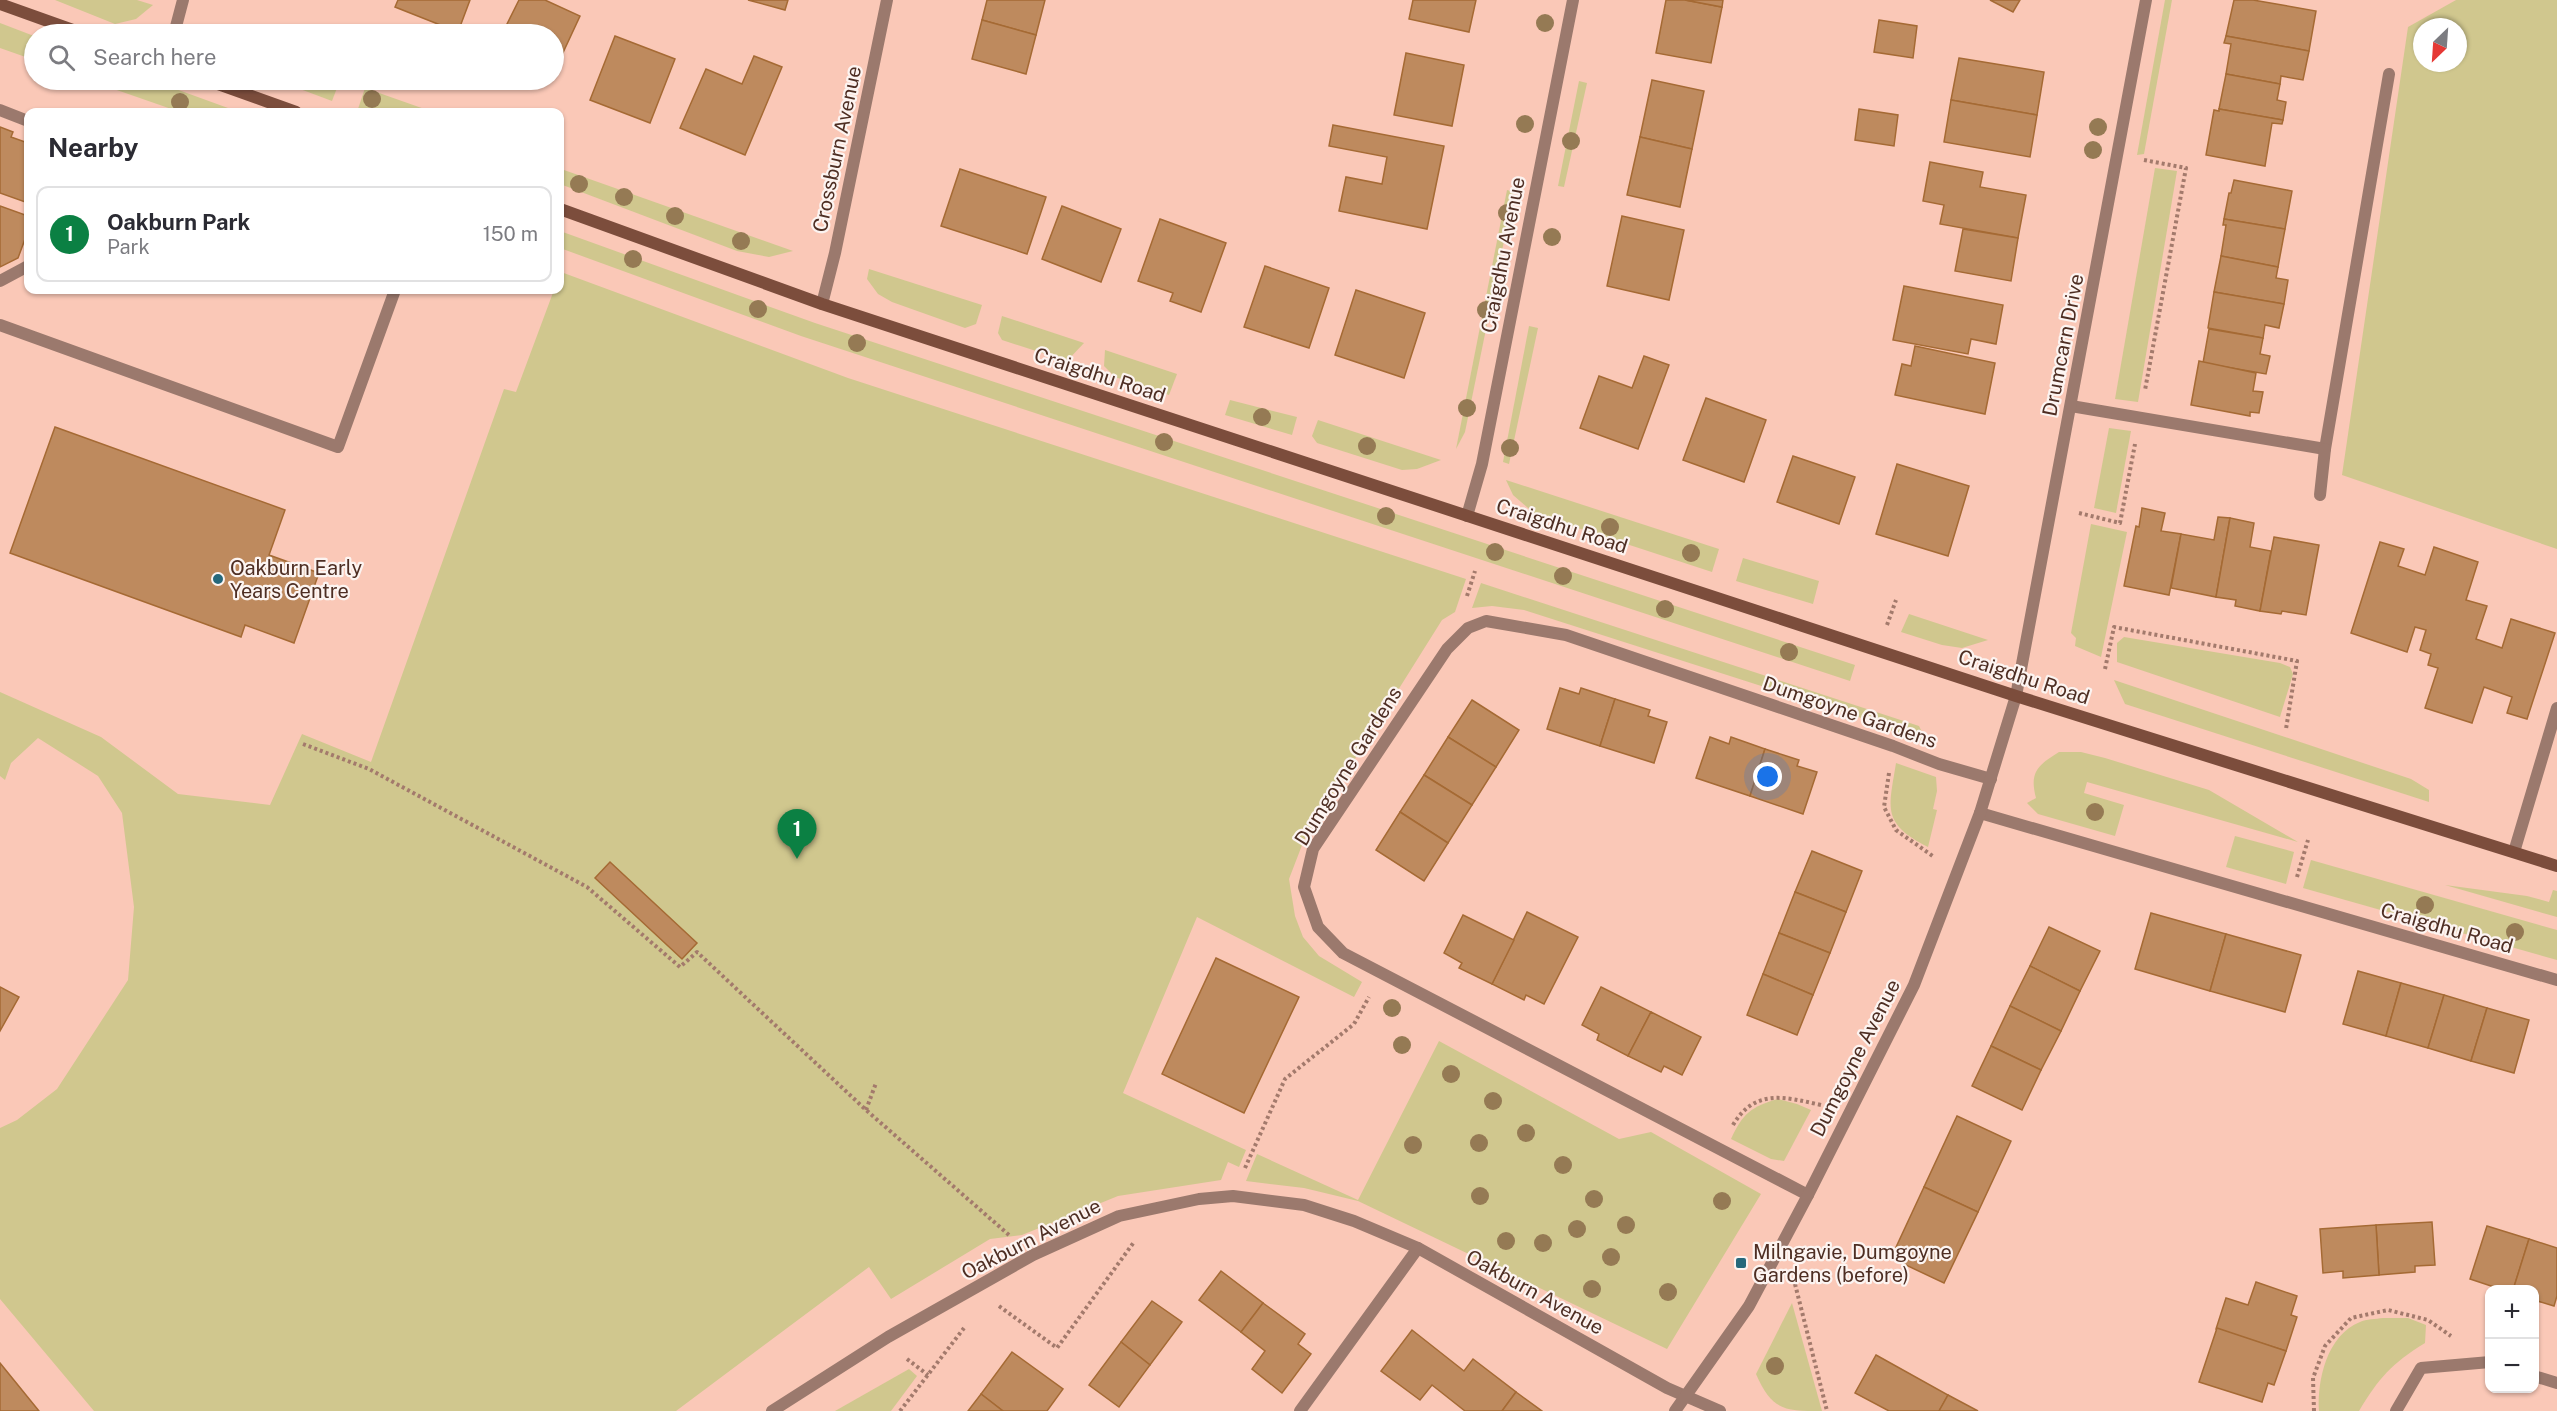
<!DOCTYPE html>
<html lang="en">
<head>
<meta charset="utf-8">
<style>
	:root { --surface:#fff; --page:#f7f7f7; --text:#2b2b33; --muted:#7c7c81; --line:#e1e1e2; --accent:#0b8043 }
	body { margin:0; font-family:"Public Sans",sans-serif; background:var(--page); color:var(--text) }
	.controls { position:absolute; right:18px; bottom:18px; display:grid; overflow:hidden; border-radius:12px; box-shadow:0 2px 4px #0004 }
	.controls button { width:54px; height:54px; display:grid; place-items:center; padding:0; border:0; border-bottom:2px solid var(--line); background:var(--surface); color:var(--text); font:30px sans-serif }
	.compass { position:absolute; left:2413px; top:18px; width:54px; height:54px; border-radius:50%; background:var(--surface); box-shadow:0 2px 4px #0004; rotate:205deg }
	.you { position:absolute; left:1768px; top:777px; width:21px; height:21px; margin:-15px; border:4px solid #fff; border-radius:50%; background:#1a73e8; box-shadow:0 0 0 9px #1a73e833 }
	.badge { display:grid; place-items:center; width:39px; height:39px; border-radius:50%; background:var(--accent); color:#fff; font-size:20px; font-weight:700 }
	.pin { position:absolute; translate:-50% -50px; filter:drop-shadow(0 2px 3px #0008) }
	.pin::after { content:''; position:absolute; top:32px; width:21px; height:18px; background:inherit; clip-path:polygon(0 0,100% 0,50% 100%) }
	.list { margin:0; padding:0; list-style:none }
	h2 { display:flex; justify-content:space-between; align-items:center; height:78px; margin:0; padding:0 24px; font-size:26px }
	h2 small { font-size:20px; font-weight:400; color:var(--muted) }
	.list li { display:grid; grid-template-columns:39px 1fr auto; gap:18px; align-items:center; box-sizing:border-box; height:96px; margin:0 12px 12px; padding:0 12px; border:2px solid var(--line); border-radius:12px }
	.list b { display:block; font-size:22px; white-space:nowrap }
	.list p { margin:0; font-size:20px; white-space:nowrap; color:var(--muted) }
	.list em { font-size:20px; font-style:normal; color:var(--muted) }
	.icon { flex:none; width:33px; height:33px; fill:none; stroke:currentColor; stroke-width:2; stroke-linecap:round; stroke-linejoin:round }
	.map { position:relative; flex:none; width:2557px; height:1411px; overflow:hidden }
	.search { position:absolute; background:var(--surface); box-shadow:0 2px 4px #0004; left:24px; top:24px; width:540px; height:66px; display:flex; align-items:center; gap:15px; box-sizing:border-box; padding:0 21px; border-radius:33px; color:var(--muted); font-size:22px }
	.panel { position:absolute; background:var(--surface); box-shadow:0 2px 4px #0004; left:24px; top:108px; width:540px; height:186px; border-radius:12px }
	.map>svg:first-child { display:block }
</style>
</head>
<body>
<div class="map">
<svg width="2557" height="1411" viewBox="0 0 2557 1411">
	<rect width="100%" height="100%" fill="#fac8b7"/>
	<!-- green -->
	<g fill="#d0c78e" fill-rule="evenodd">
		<path d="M55,0H137L153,5L136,19L115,24Z"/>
		<path d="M2165,0H2172L2144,154L2137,155Z"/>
		<path d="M2456,0H2557V549L2342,475L2408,27ZM2422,27H2458V63H2422Z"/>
		<path d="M0,23L34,36V60L0,48Z"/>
		<path d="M88,80H151L239,112H180Z"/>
		<path d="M276,80H340L332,101Z"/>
		<path d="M1579,81L1587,83L1564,187L1558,186Z"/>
		<path d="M365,88L433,112H357Z"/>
		<path d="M2155,168L2177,171L2138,402L2115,399Z"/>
		<path d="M564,170L793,251L769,257L737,251L560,184Z"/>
		<path d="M1507,190L1514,192L1465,432L1456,449Z"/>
		<path d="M560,231L815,323L1855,665L1850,681L801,336L560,248Z"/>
		<path d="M869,269L982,305L976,324L965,328L892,302L878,294L867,279Z"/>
		<path d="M561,272L848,378L1466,579L1455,612L1442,620L1304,840L1289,879L1295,916L1303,937L1319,956L1362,982L1354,997L1197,917L1123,1093L1246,1150L1239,1167L1228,1162L1221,1180L1118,1196L1022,1235L990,1239L891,1299L869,1267L676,1411H94L0,1299V1128L17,1120L57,1089L128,980L134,907L122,813L98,776L38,738L11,763L5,780L0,776V692L101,737L178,794L270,805L302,734L371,762L504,389L516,392L554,290H560Z"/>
		<path d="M1002,316L1084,343L1067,361L1002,340L998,333Z"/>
		<path d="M1529,326L1538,328L1509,464L1503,462Z"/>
		<path d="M1105,350L1177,374L1169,395L1115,377L1104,366Z"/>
		<path d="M1230,400L1297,417L1292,435L1225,415Z"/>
		<path d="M1318,420L1441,460L1417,469L1402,470L1317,443L1312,436Z"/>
		<path d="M2109,428L2131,431L2116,513L2094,508Z"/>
		<path d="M1506,480L1719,549L1712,572L1535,514L1513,495Z"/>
		<path d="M2091,524L2127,532L2101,657L2075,646L2076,638L2071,633Z"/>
		<path d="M1743,558L1819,581L1813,604L1736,581Z"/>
		<path d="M1481,583L1919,726L1925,738C1910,745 1893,731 1880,724L1524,610L1492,606L1472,608Z"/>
		<path d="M1909,614L1988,640L1962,648L1942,645L1901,632Z"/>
		<path d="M2124,637L2280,663L2290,667L2293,674L2280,717L2117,662V643Z"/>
		<path d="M2114,680L2411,779L2429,790V802L2125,704Z"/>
		<path d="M2059,752H2081L2105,758L2209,790L2298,842L2087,782L2084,793L2124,805L2115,836L2038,814L2027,803L2036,798C2029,772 2038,765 2059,752Z"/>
		<path d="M1896,763L1936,777L1937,791L1933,809L1937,810L1928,847C1881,823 1889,808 1896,763Z"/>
		<path d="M2235,836L2294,852L2286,884L2226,867Z"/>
		<path d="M2311,860L2557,930V960L2303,888Z"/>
		<path d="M2445,885L2527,896L2549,902L2553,890L2557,891V917Z"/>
		<path d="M1439,1041L1619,1139L1651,1132L1761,1194L1667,1349L1358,1201L1304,1188L1246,1181L1257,1154L1358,1200Z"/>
		<path d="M1778,1099L1797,1104L1811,1110L1784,1161L1771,1159L1731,1139C1742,1114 1752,1106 1778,1099Z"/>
		<path d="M1792,1303L1822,1411C1785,1411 1772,1411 1756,1374Z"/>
		<path d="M2383,1318H2408L2426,1325L2425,1343C2391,1364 2379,1378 2359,1411H2319C2317,1380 2327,1335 2360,1322C2366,1319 2376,1319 2383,1318Z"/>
		<path d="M909,1369L917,1376L891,1411H835Z"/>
	</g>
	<!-- building -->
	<g fill="#be8a5e" stroke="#a56a34" stroke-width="1.5">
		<path d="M398,0H470L458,32L395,7Z"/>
		<path d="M519,0H545L580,16L554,72V34H502Z"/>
		<path d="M748,0H788L785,10Z"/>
		<path d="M987,0H1045L1036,35L982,20Z"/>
		<path d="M1413,0H1476L1469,32L1409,19Z"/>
		<path d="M1666,0H1685L1722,7L1711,63L1656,53Z"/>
		<path d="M1685,0H1723L1722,7Z"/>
		<path d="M1990,0H2020L2013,12Z"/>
		<path d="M2234,0H2253L2316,11L2309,51L2226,36Z"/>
		<path d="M982,20L1036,35L1026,74L972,59Z"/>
		<path d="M1879,20L1917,26L1913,58L1874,52Z"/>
		<path d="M615,36L675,59L650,123L590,100Z"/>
		<path d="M2226,36L2309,51L2303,80L2281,76L2280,84L2226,74L2231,44L2224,43Z"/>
		<path d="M1406,53L1464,65L1452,126L1394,115Z"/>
		<path d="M754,56L782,67L745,155L680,128L706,69L742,84Z"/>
		<path d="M1959,58L2044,72L2037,115L1951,100Z"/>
		<path d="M2226,74L2280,84L2277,100L2286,102L2283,120L2219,109Z"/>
		<path d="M1652,80L1704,91L1692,149L1640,137Z"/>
		<path d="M1951,100L2037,115L2030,157L1944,142Z"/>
		<path d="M1859,109L1898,115L1894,146L1855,140Z"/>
		<path d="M2219,109L2283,120L2282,124L2272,123L2265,166L2206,155L2214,110L2219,111Z"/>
		<path d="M1333,125L1444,146L1427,229L1339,211L1346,177L1382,184L1387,157L1329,146Z"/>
		<path d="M0,127L13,132L11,137L28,143V203L0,193Z"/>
		<path d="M1640,137L1692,149L1680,207L1627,195Z"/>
		<path d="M1930,162L1983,172L1980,187L2026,195L2018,238L1940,224L1944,205L1923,201Z"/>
		<path d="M960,169L1046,197L1027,254L941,226Z"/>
		<path d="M2234,180L2292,191L2285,229L2224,219L2229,193H2231Z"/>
		<path d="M0,206L28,216V231L18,258L0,267Z"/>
		<path d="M1062,206L1121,229L1101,282L1042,259Z"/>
		<path d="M1622,216L1684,230L1669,300L1607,286Z"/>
		<path d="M1160,219L1226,243L1201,312L1170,301L1173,293L1138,281Z"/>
		<path d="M2224,219L2285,229L2278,267L2221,256L2226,225H2223Z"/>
		<path d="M1963,229L2018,238L2011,281L1955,271Z"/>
		<path d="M2221,256L2278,267L2276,278L2288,280L2284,304L2214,292Z"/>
		<path d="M1265,266L1329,288L1309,348L1244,327Z"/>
		<path d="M1904,286L2003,305L1996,344L1971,339L1968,354L1893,340Z"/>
		<path d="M1356,290L1425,313L1404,378L1335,355Z"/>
		<path d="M2214,292L2284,304L2279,328L2265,325L2263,338L2208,328Z"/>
		<path d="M2209,329L2263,338L2260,354L2270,356L2266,374L2203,363Z"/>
		<path d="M1915,346L1995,363L1985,414L1895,395L1902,364L1911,366Z"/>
		<path d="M1644,356L1669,365L1638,449L1580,428L1599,376L1632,388Z"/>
		<path d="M2199,361L2256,373L2253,391L2263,392L2259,413L2250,412V416L2191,405Z"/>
		<path d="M1706,398L1766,420L1744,482L1683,460Z"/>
		<path d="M55,427L285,510L269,555L319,573L294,643L245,625L241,637L10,553Z"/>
		<path d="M1793,456L1855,477L1839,524L1777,502Z"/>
		<path d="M1897,464L1969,486L1948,556L1876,534Z"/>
		<path d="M2142,508L2165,513L2161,531L2181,534L2169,595L2124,586L2136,526L2139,527Z"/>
		<path d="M2218,517L2230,518L2216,597L2171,588L2181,534L2214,540Z"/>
		<path d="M2230,518L2254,523L2250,547L2271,551L2260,611L2235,606L2236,600L2216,597Z"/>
		<path d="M2274,537L2319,545L2306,615L2282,611L2281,614L2260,611Z"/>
		<path d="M2380,542L2404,549L2398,566L2425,575L2434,547L2478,562L2466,600L2487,606L2476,639L2502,648L2511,619L2555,633L2527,719L2507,713L2512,697L2484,687L2472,723L2425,708L2438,668L2428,665L2431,654L2420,650L2426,630L2415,627L2407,652L2351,633Z"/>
		<path d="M1560,688L1579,694L1581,688L1615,699L1600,746L1547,729Z"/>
		<path d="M1615,699L1650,710L1648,716L1667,722L1654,763L1600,746Z"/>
		<path d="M1472,700L1519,730L1496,767L1448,737Z"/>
		<path d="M1448,737L1496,767L1472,805L1424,775Z"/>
		<path d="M1710,737L1729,744L1731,737L1765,749L1750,796L1696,778Z"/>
		<path d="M1765,749L1799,760L1797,766L1817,772L1803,814L1750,796Z"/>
		<path d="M1424,775L1472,805L1448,843L1400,812Z"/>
		<path d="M1400,812L1448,843L1424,881L1376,850Z"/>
		<path d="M1812,851L1862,871L1846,912L1795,892Z"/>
		<path d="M610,862L697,943L682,959L595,878Z"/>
		<path d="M1795,892L1846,912L1830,953L1779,933Z"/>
		<path d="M1527,912L1578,937L1544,1004L1526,995L1524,1000L1492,984Z"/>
		<path d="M2151,913L2226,934L2210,991L2135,969Z"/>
		<path d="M1463,915L1514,940L1492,984L1459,968L1462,963L1444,953Z"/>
		<path d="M2049,927L2100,951L2080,991L2030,966Z"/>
		<path d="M1779,933L1830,953L1813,995L1763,974Z"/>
		<path d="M2226,934L2301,955L2285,1012L2210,991Z"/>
		<path d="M1216,958L1299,997L1244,1113L1162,1074Z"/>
		<path d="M2030,966L2080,991L2061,1031L2010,1006Z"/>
		<path d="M2358,971L2401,983L2386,1036L2343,1024Z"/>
		<path d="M1763,974L1813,995L1797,1035L1747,1015Z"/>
		<path d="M2401,983L2444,995L2428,1048L2386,1036Z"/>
		<path d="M0,987L19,997L0,1031Z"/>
		<path d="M1601,987L1651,1012L1628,1056L1597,1040L1599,1034L1582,1025Z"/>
		<path d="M2444,995L2487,1008L2471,1061L2428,1048Z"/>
		<path d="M2010,1006L2061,1031L2041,1070L1991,1046Z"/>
		<path d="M2487,1008L2529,1020L2514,1073L2471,1061Z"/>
		<path d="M1651,1012L1701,1037L1682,1075L1664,1066L1661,1072L1628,1056Z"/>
		<path d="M1991,1046L2041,1070L2022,1110L1972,1086Z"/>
		<path d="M1957,1116L2011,1141L1978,1212L1924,1187Z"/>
		<path d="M1924,1187L1978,1212L1944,1283L1891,1258Z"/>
		<path d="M2432,1222L2435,1265L2415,1266V1272L2379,1275L2376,1225Z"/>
		<path d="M2376,1225L2379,1275L2343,1278V1271L2323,1273L2320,1229Z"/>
		<path d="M2487,1226L2529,1239L2513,1290H2503L2470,1279Z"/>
		<path d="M2529,1239L2557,1248V1296L2554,1306L2534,1300V1290H2513Z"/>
		<path d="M1221,1271L1263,1303L1241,1332L1199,1300Z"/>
		<path d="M2256,1282L2297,1296L2291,1315L2297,1317L2286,1351L2216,1329L2226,1298L2248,1305Z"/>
		<path d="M1152,1301L1182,1322L1150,1365L1121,1342Z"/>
		<path d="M1263,1303L1305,1334L1298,1344L1311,1354L1282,1393L1252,1369L1265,1351L1241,1332Z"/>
		<path d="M2217,1328L2286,1351L2274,1385L2268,1383L2262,1402L2199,1382Z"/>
		<path d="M1412,1330L1464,1371L1473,1359L1516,1392L1502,1411H1465L1432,1385L1420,1400L1381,1371Z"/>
		<path d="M1121,1342L1150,1365L1119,1407L1089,1385Z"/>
		<path d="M1012,1352L1063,1389L1047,1411H1003L981,1394Z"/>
		<path d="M1876,1355L1948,1395L1939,1411H1889L1855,1393Z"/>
		<path d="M0,1363L39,1411H0Z"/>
		<path d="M1516,1392L1542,1411H1502Z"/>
		<path d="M981,1394L1003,1411H968Z"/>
		<path d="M1948,1395L1978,1411H1939Z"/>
	</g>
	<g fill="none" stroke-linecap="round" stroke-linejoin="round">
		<!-- path -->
		<g stroke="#a37a6c" stroke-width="4" stroke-dasharray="3 3" stroke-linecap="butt">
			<path d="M2144,160L2186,168L2145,390"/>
			<path d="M2079,513L2120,523L2135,444"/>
			<path d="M1467,596L1475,571"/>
			<path d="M1887,625L1896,600"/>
			<path d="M2105,669L2114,627L2297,661L2286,729"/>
			<path d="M303,744L369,769L587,887L680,967L697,952L866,1110L1009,1235"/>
			<path d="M1889,773L1884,807L1896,830L1934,857"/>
			<path d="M2297,877L2308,840"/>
			<path d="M866,1110L876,1083"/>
			<path d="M1733,1125C1755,1088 1785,1097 1821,1105"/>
			<path d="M1245,1168L1285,1079L1354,1024L1369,997"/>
			<path d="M1795,1284L1827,1411"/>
			<path d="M999,1306L1057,1348L1134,1242"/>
			<path d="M907,1359L928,1375"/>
			<path d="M900,1411L964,1328"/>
			<path d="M2314,1411L2313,1378L2325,1346L2351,1318L2388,1310L2428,1320L2451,1336"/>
		</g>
		<!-- service -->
		<g stroke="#9b796d" stroke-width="12">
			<path d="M0,110L28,121"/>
			<path d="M0,281L28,266"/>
			<path d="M0,325L338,447L395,290"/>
			<path d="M2071,406L2325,449L2389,74"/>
			<path d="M2320,495L2325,449"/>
			<path d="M2514,852L2557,708"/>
			<path d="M1300,1411L1418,1248"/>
		</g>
		<!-- minor -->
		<g stroke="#9b796d" stroke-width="12">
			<path d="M174,34L183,0"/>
			<path d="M822,304L835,253L887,0"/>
			<path d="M1467,516L1482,464L1573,0"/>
			<path d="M2016,696L2146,0"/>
			<path d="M1980,813L2557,980"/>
			<path d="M1808,1195L1343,953L1318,927L1304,887L1313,849L1447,649L1468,628L1486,621L1566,635L1893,746L1939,764L1991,779"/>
			<path d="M2534,1376L2557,1383"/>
			<path d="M772,1411L888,1337L1033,1255L1119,1216L1199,1199L1233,1196L1304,1205L1354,1221L1418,1248L1667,1388L1720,1411"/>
			<path d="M2396,1411L2421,1368L2490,1362"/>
		</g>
		<!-- tertiary -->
		<path stroke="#9b796d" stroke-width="12" d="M1675,1411L1749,1306L1808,1195L1914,985L1980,813L2016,696"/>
		<!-- secondary -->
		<g stroke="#7c4d3c" stroke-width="12">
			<path d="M0,4L84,34"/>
			<path d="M207,80L296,112"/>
			<path d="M560,209L822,304L2016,696L2557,866"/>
		</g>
	</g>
	<!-- trees -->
	<g fill="#957a54">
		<circle cx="1545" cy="23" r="9"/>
		<circle cx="372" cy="99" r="9"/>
		<circle cx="180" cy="102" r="9"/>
		<circle cx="1525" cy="124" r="9"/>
		<circle cx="2098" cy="127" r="9"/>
		<circle cx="1571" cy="141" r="9"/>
		<circle cx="2093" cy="150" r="9"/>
		<circle cx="579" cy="184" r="9"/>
		<circle cx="624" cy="197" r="9"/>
		<circle cx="1507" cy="213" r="9"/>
		<circle cx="675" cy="216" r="9"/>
		<circle cx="1552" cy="237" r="9"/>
		<circle cx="741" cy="241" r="9"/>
		<circle cx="633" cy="259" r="9"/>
		<circle cx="758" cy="309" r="9"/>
		<circle cx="1486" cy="310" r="9"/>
		<circle cx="857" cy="343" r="9"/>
		<circle cx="1467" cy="408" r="9"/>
		<circle cx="1262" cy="417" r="9"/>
		<circle cx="1164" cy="442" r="9"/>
		<circle cx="1367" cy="446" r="9"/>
		<circle cx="1510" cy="448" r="9"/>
		<circle cx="1386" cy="516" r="9"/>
		<circle cx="1610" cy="527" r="9"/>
		<circle cx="1495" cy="552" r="9"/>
		<circle cx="1691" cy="553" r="9"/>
		<circle cx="1563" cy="576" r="9"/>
		<circle cx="1665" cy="609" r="9"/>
		<circle cx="1789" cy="652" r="9"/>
		<circle cx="2095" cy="812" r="9"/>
		<circle cx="2425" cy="905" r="9"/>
		<circle cx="2515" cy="932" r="9"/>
		<circle cx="1392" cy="1008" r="9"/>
		<circle cx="1402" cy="1045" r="9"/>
		<circle cx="1451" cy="1074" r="9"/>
		<circle cx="1493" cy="1101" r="9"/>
		<circle cx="1526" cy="1133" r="9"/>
		<circle cx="1479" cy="1143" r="9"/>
		<circle cx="1413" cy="1145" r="9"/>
		<circle cx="1563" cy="1165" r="9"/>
		<circle cx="1480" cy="1196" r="9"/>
		<circle cx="1594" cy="1199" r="9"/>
		<circle cx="1722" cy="1201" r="9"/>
		<circle cx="1626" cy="1225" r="9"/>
		<circle cx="1577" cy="1229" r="9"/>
		<circle cx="1506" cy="1241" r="9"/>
		<circle cx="1543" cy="1243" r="9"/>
		<circle cx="1611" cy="1257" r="9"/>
		<circle cx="1592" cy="1289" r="9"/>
		<circle cx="1668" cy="1292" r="9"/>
		<circle cx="1775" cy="1366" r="9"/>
	</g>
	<!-- markers -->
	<g fill="#26687b" stroke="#fcf4f1" stroke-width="2">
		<circle cx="218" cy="579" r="6"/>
		<rect x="1735" y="1257" width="12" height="12" rx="3"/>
	</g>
	<g text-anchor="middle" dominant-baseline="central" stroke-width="4.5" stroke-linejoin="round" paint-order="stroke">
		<!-- street labels -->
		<g font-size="20" fill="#4e2e23" stroke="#fcf4f1">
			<text transform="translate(837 149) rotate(-78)">Crossburn Avenue</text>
			<text transform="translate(1503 255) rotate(-79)">Craigdhu Avenue</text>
			<text transform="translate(2063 345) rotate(-79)">Drumcarn Drive</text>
			<text transform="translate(1100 375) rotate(18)">Craigdhu Road</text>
			<text transform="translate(1562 526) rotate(18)">Craigdhu Road</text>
			<text transform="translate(2024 677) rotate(18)">Craigdhu Road</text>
			<text transform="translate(1850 712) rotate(19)">Dumgoyne Gardens</text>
			<text transform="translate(1348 766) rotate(-58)">Dumgoyne Gardens</text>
			<text transform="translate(2447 928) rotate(16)">Craigdhu Road</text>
			<text transform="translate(1855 1058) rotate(-63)">Dumgoyne Avenue</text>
			<text transform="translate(1031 1239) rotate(-27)">Oakburn Avenue</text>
			<text transform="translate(1535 1292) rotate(29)">Oakburn Avenue</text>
		</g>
		<!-- poi labels -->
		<g font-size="20" fill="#4e2e23" stroke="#fcf4f1" text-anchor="start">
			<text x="230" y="568">Oakburn Early<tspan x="230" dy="23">Years Centre</tspan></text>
			<text x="1753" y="1252">Milngavie, Dumgoyne<tspan x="1753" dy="23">Gardens (before)</tspan></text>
		</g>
	</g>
</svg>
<div class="controls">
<button>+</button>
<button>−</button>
</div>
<svg class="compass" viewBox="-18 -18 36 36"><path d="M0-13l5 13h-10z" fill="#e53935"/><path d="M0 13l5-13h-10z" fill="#7c7c81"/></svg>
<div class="you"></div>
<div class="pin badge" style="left:797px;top:859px">1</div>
<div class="search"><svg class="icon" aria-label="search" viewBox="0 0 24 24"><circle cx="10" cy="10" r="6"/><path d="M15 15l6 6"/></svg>Search here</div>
<section class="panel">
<h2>Nearby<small></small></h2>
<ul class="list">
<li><span class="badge">1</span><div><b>Oakburn Park</b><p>Park</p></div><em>150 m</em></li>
</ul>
</section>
</div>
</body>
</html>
